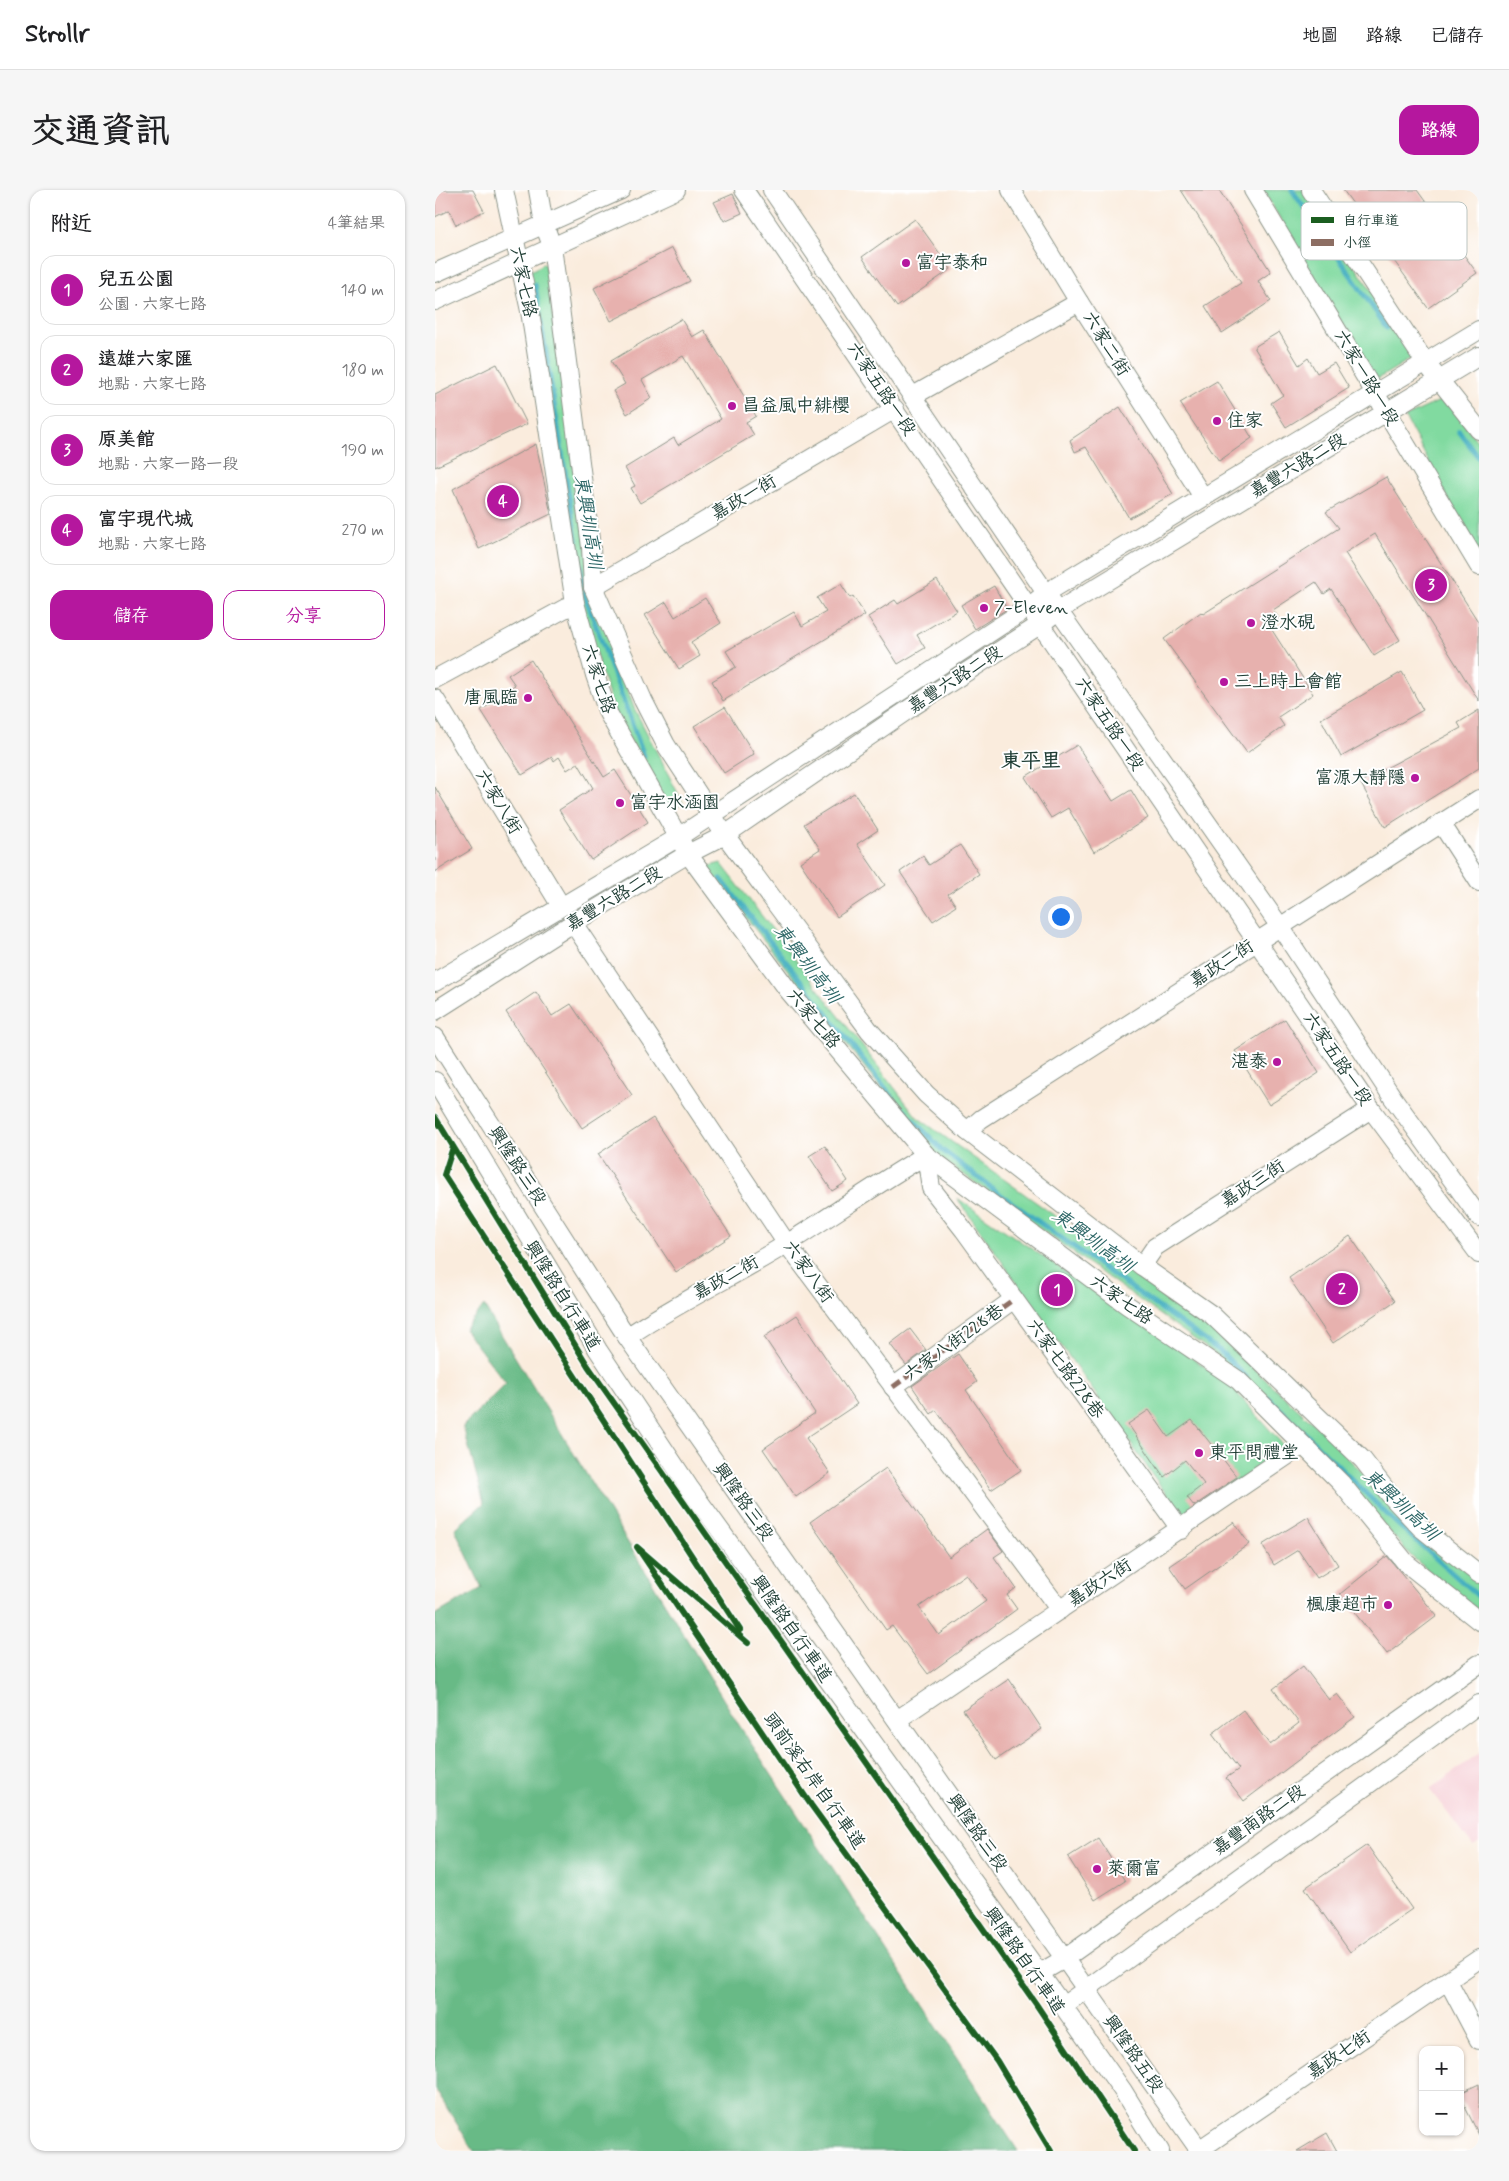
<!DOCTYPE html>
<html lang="zh-TW">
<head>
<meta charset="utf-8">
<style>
	:root { --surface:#fff; --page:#f6f6f6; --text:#202124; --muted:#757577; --line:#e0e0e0; --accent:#b5179e }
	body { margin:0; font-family:Mynerve,"LXGW WenKai TC",sans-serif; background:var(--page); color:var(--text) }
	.controls { position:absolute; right:15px; bottom:15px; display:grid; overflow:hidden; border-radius:10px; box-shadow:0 1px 4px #0004 }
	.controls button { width:45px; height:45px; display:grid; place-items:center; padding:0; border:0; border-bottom:1px solid var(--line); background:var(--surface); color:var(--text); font:25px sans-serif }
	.you { position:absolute; left:625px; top:726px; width:18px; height:18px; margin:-12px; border:4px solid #fff; border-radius:50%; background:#1a73e8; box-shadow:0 0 0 8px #1a73e833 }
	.badge { display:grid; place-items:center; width:32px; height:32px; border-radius:50%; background:var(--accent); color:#fff; font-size:16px; font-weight:700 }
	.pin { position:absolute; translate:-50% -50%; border:2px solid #fff; box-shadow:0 1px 5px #0006 }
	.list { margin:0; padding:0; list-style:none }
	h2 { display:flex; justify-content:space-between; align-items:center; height:65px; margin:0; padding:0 20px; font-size:21px }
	h2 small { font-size:16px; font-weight:400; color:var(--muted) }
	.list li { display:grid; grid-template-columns:32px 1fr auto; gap:15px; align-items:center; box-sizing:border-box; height:70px; margin:0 10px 10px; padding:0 10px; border:1px solid var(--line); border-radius:15px }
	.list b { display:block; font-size:19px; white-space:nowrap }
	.list p { margin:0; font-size:16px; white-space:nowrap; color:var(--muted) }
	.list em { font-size:16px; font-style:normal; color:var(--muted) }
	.actions { display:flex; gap:10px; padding:15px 20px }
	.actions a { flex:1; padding:11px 0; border:1px solid var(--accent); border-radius:15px; text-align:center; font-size:18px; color:var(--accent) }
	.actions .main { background:var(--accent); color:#fff }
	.map { position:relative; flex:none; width:1044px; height:1961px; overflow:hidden; border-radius:15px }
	header { display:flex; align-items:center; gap:30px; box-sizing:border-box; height:70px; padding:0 25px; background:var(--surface); border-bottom:1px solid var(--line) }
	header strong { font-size:24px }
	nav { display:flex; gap:28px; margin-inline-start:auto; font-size:18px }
	.intro { display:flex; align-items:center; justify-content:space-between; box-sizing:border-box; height:120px; padding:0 30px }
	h1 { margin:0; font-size:35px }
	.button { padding:12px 22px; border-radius:15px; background:var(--accent); color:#fff; font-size:18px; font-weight:700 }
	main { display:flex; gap:30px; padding:0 30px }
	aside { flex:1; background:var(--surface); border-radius:15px; box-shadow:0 1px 4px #0004 }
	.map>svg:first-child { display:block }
</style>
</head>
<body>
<header>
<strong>Strollr</strong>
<nav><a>地圖</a><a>路線</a><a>已儲存</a></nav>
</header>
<div class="intro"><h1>交通資訊</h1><a class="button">路線</a></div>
<main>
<aside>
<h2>附近<small>4筆結果</small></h2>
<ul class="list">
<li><span class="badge">1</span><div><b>兒五公園</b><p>公園 · 六家七路</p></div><em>140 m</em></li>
<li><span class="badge">2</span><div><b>遠雄六家匯</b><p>地點 · 六家七路</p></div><em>180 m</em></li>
<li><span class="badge">3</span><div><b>原美館</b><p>地點 · 六家一路一段</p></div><em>190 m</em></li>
<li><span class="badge">4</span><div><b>富宇現代城</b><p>地點 · 六家七路</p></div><em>270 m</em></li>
</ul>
<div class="actions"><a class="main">儲存</a><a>分享</a></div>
</aside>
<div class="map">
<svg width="1044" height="1961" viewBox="0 0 1044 1961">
	<rect width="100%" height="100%" fill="#fff"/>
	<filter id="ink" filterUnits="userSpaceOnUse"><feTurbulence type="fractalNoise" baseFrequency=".02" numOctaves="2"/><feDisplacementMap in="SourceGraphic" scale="10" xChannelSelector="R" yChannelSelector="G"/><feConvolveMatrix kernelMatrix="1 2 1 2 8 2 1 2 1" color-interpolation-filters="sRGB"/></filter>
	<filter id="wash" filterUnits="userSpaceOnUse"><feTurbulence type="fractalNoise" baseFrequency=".0096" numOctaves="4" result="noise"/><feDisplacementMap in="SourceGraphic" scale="20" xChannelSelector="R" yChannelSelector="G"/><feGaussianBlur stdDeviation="1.12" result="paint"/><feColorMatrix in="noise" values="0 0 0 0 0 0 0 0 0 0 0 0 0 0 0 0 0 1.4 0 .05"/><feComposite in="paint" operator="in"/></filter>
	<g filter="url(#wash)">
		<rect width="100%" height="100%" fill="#faecdd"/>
		<!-- built -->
		<path fill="#f6cfd6" d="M1044,1563V1652L1038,1656L995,1600Z"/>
		<!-- green -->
		<g fill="#81daa0" stroke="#508c6a">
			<path d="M828,0H869L980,166L941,190Z"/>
			<path d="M110,73L158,404L199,518L248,613L234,620L179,521L144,411L92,83Z"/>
			<path d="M1011,208L1044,254V367L970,227Z"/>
			<path d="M286,673L482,927L768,1132L896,1250L992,1352L1044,1391V1421L977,1367L897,1276L783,1166L507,969L483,945L271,677Z"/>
			<path d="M522,1008L792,1192L851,1258L751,1332Z"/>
		</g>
		<!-- forest -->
		<path fill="#68ba86" stroke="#447c5d" d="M49,1116L304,1535L583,1961H39L0,1899V1425L47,1398L20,1339L49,1313L28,1236L71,1193L29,1139Z"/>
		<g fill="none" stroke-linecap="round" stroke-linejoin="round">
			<!-- stream -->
			<g stroke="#42aec0" stroke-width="5">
				<path d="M857,0L952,138"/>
				<path d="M100,95L150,406L209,566"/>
				<path d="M1024,241L1044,268"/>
				<path d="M286,689L463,914L507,960L562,1002L785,1161L811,1187"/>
				<path d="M834,1208L960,1332L1044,1407"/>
			</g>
		</g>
		<g id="blocks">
			<!-- building -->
			<g fill="#e7b1ae" fill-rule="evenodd">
				<path d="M0,0H38L49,21L21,35L14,20L0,27Z"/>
				<path d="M746,0H784L836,82L823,91L836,111L787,143L770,116L806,93Z"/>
				<path d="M908,0H982L1042,83L993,118Z"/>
				<path d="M298,4L307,23L289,31L279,12Z"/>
				<path d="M480,29L516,79L462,117L427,67Z"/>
				<path d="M237,58L255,91L176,131L159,98Z"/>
				<path d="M246,129L257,147L269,140L321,226L311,232L319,245L205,313L196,298L200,296L190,278L239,248L243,255L286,229L248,166L207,190L217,208L192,224L178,201L190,194L176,171Z"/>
				<path d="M844,142L864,175L873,168L882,183L899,173L914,198L851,237L836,213L848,205L819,157Z"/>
				<path d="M62,174L92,234L0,277V205Z"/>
				<path d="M782,191L817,248L784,271L745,213Z"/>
				<path d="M685,217L738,304L694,328L651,257L640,262L635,250Z"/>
				<path d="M101,254L116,324L44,359L18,299Z"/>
				<path d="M951,287L1044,433V511L940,344L910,363L965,450L939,466L896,399L889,404L881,392L838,420L845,430L835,437L878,504L843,527L849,536L812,563L729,449L766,422L768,424L904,338L891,322Z"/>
				<path d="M502,390L522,421L482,445L490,458L463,474L433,427L460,410L463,414Z"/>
				<path d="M406,394L415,408L418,406L430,425L288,511L277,491L301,477L291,461L359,422L367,436L391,422L382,408Z"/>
				<path d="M559,396L572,419L540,439L526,415Z"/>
				<path d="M270,408L286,433L256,452L265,466L244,479L210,425L231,412L240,427Z"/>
				<path d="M96,470L169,587L180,580L213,632L156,670L124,620L158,598L143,573L132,580L124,567L119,571L117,567L87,585L46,520L77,501L75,498L80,495L73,485Z"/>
				<path d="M967,482L988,520L906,567L886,529Z"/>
				<path d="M290,517L319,564L289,583L259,536Z"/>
				<path d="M1044,520V578L950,637L925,592L1026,538L1023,533Z"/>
				<path d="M642,555L678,611L696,600L713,628L659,662L633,618L616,628L590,587Z"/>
				<path d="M0,597L37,659L0,682Z"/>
				<path d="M419,603L443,640L422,654L450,695L402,727L365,672L385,659L369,634Z"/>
				<path d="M525,655L544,684L513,704L521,716L498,731L465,682L488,666L494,675Z"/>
				<path d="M101,802L117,826L136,814L197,905L147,938L71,822Z"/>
				<path d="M850,829L884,883L834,915L800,861Z"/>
				<path d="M218,928L296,1046L241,1082L163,964Z"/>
				<path d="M390,956L413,991L397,1001L374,966Z"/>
				<path d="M915,1046L960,1111L898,1153L854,1088Z"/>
				<path d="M362,1125L422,1214L371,1248L395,1283L361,1307L328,1259L380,1223L329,1147Z"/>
				<path d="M475,1139L491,1160L471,1175L455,1154Z"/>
				<path d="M523,1164L542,1192L531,1200L586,1280L556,1300L501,1220L496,1224L477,1196Z"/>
				<path d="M714,1220L733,1247L757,1230L802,1287L759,1316L752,1307L769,1294L750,1270L729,1287L693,1234Z"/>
				<path d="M451,1278L514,1367L552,1339L568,1361L559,1367L581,1398L572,1405L582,1419L493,1484L457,1436L451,1440L375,1332ZM531,1384L551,1411L504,1445L484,1417Z"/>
				<path d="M873,1327L903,1375L882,1388L863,1360L839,1375L827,1355Z"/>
				<path d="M799,1332L814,1354L750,1399L734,1376Z"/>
				<path d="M952,1366L1002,1426L952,1464L905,1404Z"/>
				<path d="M868,1476L894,1510L902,1504L920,1527L809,1611L791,1588L804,1579L777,1544L808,1520L835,1555L864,1533L838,1499Z"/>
				<path d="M574,1489L607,1539L561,1570L528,1520Z"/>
				<path d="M663,1648L690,1691L660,1710L633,1667Z"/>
				<path d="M932,1655L977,1719L915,1762L870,1698Z"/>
				<path d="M1044,1894V1945L1025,1907V1903Z"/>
				<path d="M892,1943L902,1961H862Z"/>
			</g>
		</g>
	</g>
	<g filter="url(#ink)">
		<use href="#blocks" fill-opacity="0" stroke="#8c9488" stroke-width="1"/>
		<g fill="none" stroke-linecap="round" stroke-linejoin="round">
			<defs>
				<g id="minor">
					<path d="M69,0L95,121L140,413L160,485L173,523L253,664L353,800L491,965L692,1115L803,1190L906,1293L971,1373L1044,1431"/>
					<path d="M103,0L109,34L117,56L156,357L158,397L208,510L231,555L290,645L434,840L491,904L532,941L707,1076L777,1125L928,1270L955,1305L986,1338L1044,1384"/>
					<path d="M309,0L936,919L1044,1064"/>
					<path d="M337,0L611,403L846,738L958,908L1044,1027"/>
					<path d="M576,0L644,112L768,307"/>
					<path d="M818,0L1044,376"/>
					<path d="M876,0L990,172L1044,240"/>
					<path d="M0,83L186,0"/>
					<path d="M0,111L241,0"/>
					<path d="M478,206L644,112"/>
					<path d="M158,397L460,219"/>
					<path d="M0,489L140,413"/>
					<path d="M0,509L126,716"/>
					<path d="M1006,633L1044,692"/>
					<path d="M138,733L352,1054L625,1420"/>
					<path d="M0,792L242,648L594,417L611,403L1044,140"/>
					<path d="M0,821L138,733L253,664L290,645L477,517L606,434L624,420L1044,166"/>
					<path d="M0,847L192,1147L765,1961"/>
					<path d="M0,891L163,1160L254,1297L628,1816L688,1901L725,1961"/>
					<path d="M532,941L546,929L1044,609"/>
					<path d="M707,1076L720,1057L936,919"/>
					<path d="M192,1147C243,1112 300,1086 353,1053C399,1024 443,993 491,965L496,998L529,1040L746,1340"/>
					<path d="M458,1197L579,1109"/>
					<path d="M462,1530L868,1255"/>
					<path d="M603,1784L629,1769L1044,1474"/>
					<path d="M1013,1791L1044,1850"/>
					<path d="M628,1816L1044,1514"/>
					<path d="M764,1960L1044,1769"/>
				</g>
			</defs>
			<!-- minor casing -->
			<use href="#minor" stroke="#8c9488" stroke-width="20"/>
			<!-- minor -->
			<use href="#minor" stroke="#fff" stroke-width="18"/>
			<!-- quiet -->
			<path stroke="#8d6e63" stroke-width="5" stroke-dasharray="10 5" stroke-linecap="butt" d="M458,1197L579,1109"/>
			<defs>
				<g id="cycleway">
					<path d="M0,927L153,1176L601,1814L699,1961"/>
					<path d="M18,957L9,985L305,1440"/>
					<path d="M313,1453L202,1357L376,1615L562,1871L616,1961"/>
				</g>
			</defs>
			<!-- cycleway casing -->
			<use href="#cycleway" stroke="#fff" stroke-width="9"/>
			<!-- cycleway -->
			<use href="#cycleway" stroke="#1b5e20" stroke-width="6"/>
		</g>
	</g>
	<!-- markers -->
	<g fill="#b5179e" stroke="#fff" stroke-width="2">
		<circle cx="471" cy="73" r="5"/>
		<circle cx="297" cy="216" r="5"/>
		<circle cx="782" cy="231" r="5"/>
		<circle cx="549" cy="418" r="5"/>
		<circle cx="816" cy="433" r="5"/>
		<circle cx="789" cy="492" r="5"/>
		<circle cx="93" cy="508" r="5"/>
		<circle cx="980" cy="588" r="5"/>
		<circle cx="185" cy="613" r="5"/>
		<circle cx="842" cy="872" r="5"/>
		<circle cx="764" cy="1263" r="5"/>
		<circle cx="953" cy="1415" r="5"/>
		<circle cx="662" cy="1679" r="5"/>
	</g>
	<g text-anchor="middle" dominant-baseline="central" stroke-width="4" stroke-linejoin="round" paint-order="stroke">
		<!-- poi labels -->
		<g font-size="18" fill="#1f3d34" stroke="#fff" text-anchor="start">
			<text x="481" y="73">富宇泰和</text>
			<text x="307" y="216">昌益風中緋櫻</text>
			<text x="792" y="231">住家</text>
			<text x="559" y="418">7-Eleven</text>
			<text x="826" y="433">澄水硯</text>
			<text x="799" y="492">三上時上會館</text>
			<text x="83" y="508" text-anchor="end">唐風臨</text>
			<text x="970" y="588" text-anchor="end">富源大靜隱</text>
			<text x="195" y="613">富宇水涵園</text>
			<text x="832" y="872" text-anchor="end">湛泰</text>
			<text x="774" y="1263">東平問禮堂</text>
			<text x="943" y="1415" text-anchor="end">楓康超市</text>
			<text x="672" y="1679">萊爾富</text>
		</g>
		<!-- street labels -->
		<g font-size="18" fill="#1f3d34" stroke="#fff">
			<text transform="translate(88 92) rotate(78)">六家七路</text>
			<text transform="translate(671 154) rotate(58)">六家二街</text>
			<text transform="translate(931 188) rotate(59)">六家一路一段</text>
			<text transform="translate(446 199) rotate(56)">六家五路一段</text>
			<text transform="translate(863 276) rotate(-31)">嘉豐六路二段</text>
			<text transform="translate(309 308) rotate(-30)">嘉政一街</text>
			<text transform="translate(163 489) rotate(72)">六家七路</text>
			<text transform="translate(520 490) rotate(-33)">嘉豐六路二段</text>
			<text transform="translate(674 534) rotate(56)">六家五路一段</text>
			<text transform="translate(63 612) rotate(59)">六家八街</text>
			<text transform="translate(179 709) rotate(-31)">嘉豐六路二段</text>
			<text transform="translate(787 774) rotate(-33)">嘉政二街</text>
			<text transform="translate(378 829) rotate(50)">六家七路</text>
			<text transform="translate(902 869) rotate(56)">六家五路一段</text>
			<text transform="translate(82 976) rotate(57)">興隆路三段</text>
			<text transform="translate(818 994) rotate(-33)">嘉政三街</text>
			<text transform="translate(373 1082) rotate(54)">六家八街</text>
			<text transform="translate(291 1088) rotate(-29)">嘉政二街</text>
			<text transform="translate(127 1106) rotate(58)">興隆路自行車道</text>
			<text transform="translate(686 1110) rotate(35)">六家七路</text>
			<text transform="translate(519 1153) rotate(-36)">六家八街228巷</text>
			<text transform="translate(630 1179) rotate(54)">六家七路228巷</text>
			<text transform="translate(308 1312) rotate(55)">興隆路三段</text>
			<text transform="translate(665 1393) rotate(-33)">嘉政六街</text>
			<text transform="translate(356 1439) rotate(55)">興隆路自行車道</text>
			<text transform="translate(379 1591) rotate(55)">頭前溪右岸自行車道</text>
			<text transform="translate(824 1630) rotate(-35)">嘉豐南路二段</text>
			<text transform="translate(542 1643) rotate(55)">興隆路三段</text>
			<text transform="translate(589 1771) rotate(55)">興隆路自行車道</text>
			<text transform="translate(698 1864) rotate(55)">興隆路五段</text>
			<text transform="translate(904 1865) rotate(-34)">嘉政七街</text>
		</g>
		<!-- water labels -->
		<g font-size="19" font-style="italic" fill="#2b6565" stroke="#fff">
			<text transform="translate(153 332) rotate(81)">東興圳高圳</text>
			<text transform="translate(372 774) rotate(52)">東興圳高圳</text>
			<text transform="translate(658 1051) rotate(36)">東興圳高圳</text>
			<text transform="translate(966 1315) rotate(43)">東興圳高圳</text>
		</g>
		<!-- quarter labels -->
		<g font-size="20" font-weight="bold" fill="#1f3d34" stroke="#fff">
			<text x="596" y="571">東平里</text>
		</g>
	</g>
	<!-- legend -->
	<rect x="866" y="12" width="166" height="58" rx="8" fill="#fff" stroke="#bcc5c2" stroke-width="1"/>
	<rect x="876" y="27" width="23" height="6" fill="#1b5e20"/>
	<rect x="876" y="49" width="23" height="7" fill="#8d6e63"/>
	<g font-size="14" fill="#1f3d34">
		<text x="908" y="35">自行車道</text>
		<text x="908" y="57">小徑</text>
	</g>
</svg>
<div class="controls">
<button>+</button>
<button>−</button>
</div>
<div class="you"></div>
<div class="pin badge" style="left:622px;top:1100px">1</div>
<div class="pin badge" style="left:907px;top:1099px">2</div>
<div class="pin badge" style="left:996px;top:395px">3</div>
<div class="pin badge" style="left:68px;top:311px">4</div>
</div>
</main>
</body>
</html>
